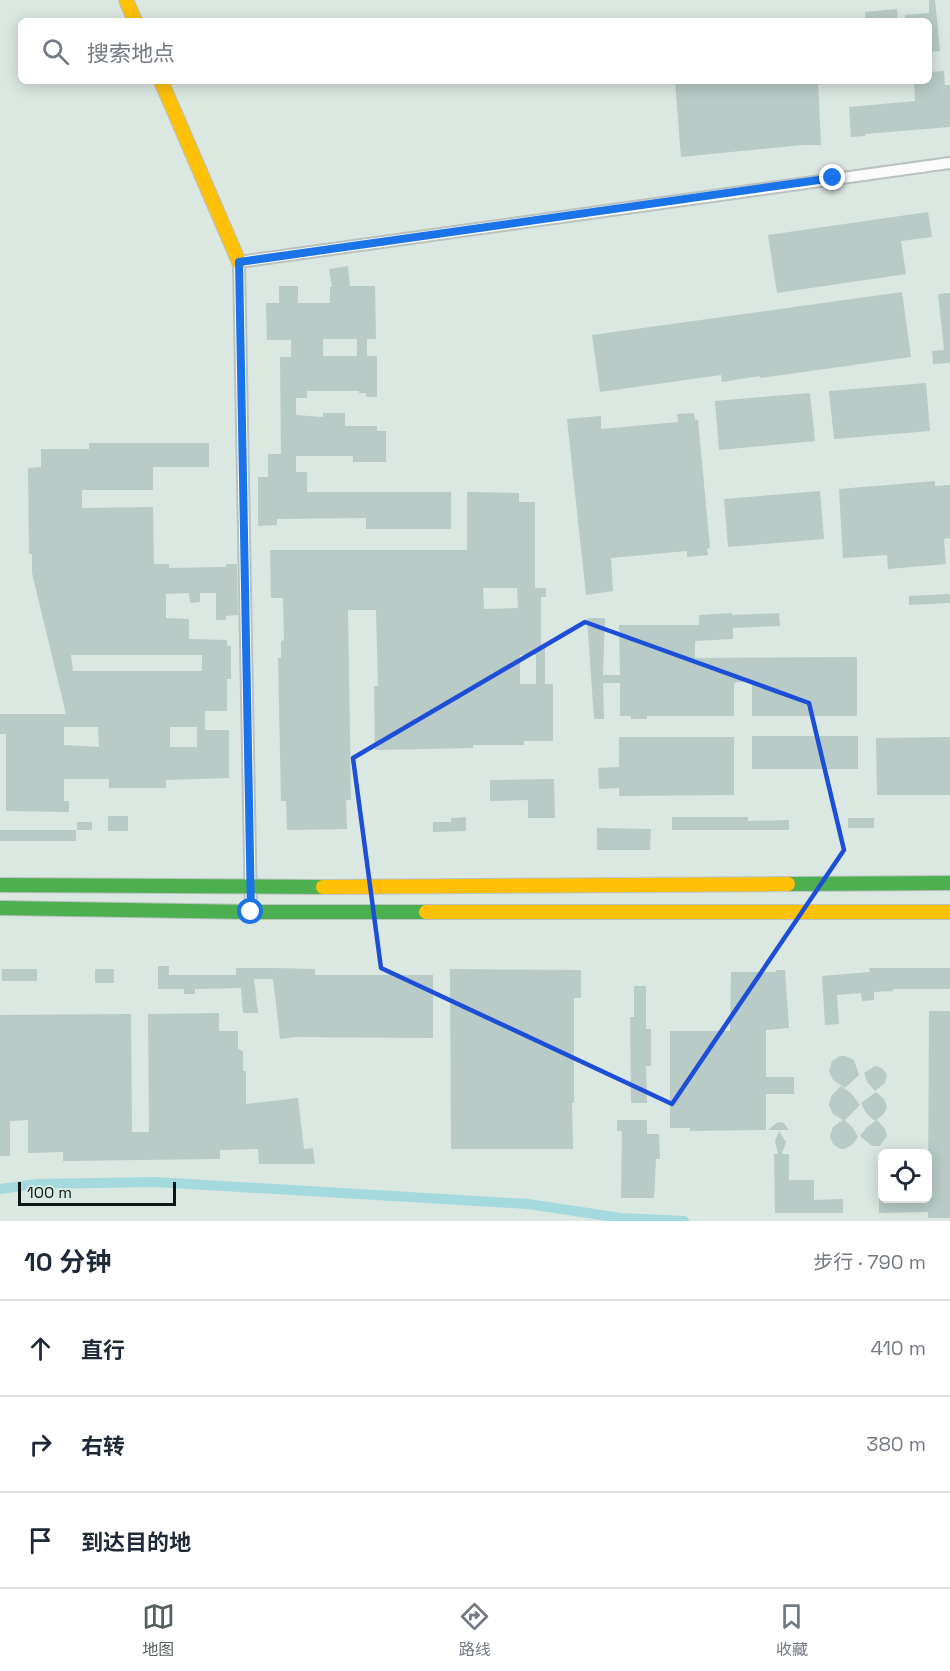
<!DOCTYPE html>
<html lang="zh">
<head>
<meta charset="utf-8">
<style>
	:root { --surface:#fff; --page:#f6f6f7; --text:#1f2937; --muted:#747a83; --line:#e0e1e3; --accent:#565f5b }
	body { margin:0; font-family:"Space Grotesk","Noto Sans SC",sans-serif; background:var(--page); color:var(--text) }
	.controls { position:absolute; right:18px; bottom:18px; display:grid; overflow:hidden; border-radius:9px; box-shadow:0 3px 15px #0003 }
	.controls button { width:54px; height:54px; display:grid; place-items:center; padding:0; border:0; border-bottom:2px solid var(--line); background:var(--surface); color:var(--text); font:30px sans-serif }
	.scale { position:absolute; left:18px; bottom:15px; width:158px; box-sizing:border-box; padding-left:6px; border:3px solid #0f1613; border-top:0; font-size:16px; line-height:21px; white-space:nowrap; color:#0f1613; -webkit-text-stroke:4px #d6ece2; paint-order:stroke }
	.stop { position:absolute; width:18px; height:18px; margin:-14px; border:4px solid #1a73e8; border-radius:50%; background:#fff }
	.stop.end { background:#1a73e8; border-color:#fff; box-shadow:0 2px 6px #0008 }
	.list { margin:0; padding:0; list-style:none }
	h2 { display:flex; justify-content:space-between; align-items:center; height:78px; margin:0; padding:0 24px; font-size:26px }
	h2 small { font-size:20px; font-weight:400; color:var(--muted) }
	.list li { display:grid; grid-template-columns:39px 1fr auto; gap:18px; align-items:center; box-sizing:border-box; height:96px; padding:0 24px; border-top:2px solid var(--line) }
	.list b { display:block; font-size:22px; white-space:nowrap }
	.list em { font-size:20px; font-style:normal; color:var(--muted) }
	.icon { flex:none; width:33px; height:33px; fill:none; stroke:currentColor; stroke-width:2; stroke-linecap:round; stroke-linejoin:round }
	.map { position:relative; flex:none; width:950px; height:1221px; overflow:hidden }
	.search { position:absolute; background:var(--surface); box-shadow:0 3px 15px #0003; left:18px; right:18px; top:18px; height:66px; display:flex; align-items:center; gap:15px; box-sizing:border-box; padding:0 21px; border-radius:9px; color:var(--muted); font-size:22px }
	.sheet { height:366px; background:var(--surface) }
	nav { display:flex; justify-content:space-around; align-items:center; box-sizing:border-box; height:84px; border-top:2px solid var(--line); background:var(--surface); font-size:16px; color:var(--muted) }
	nav a { display:grid; justify-items:center; gap:3px }
	nav .on { color:var(--accent) }
	.map>svg:first-child { display:block }
</style>
</head>
<body>
<div class="map">
<svg width="950" height="1221" viewBox="0 0 950 1221">
	<rect width="100%" height="100%" fill="#dbe7e1"/>
	<g fill="none" stroke-linecap="round" stroke-linejoin="round">
		<!-- canal -->
		<path stroke="#a4dade" stroke-width="10" d="M0,1189L37,1184L155,1182L528,1204L621,1218L684,1221"/>
	</g>
	<!-- building -->
	<g fill="#b8cbc7" fill-rule="evenodd">
		<path d="M929,0H935L940,51L929,52V21H905V15L929,13Z"/>
		<path d="M897,9L898,21H866L865,12Z"/>
		<path d="M944,71L945,85H950V127L865,134V136L851,137L849,107L915,101L914,81H929V72Z"/>
		<path d="M675,81H818L821,145H803L681,157Z"/>
		<path d="M928,212L932,237L901,241L906,274L777,293L768,235Z"/>
		<path d="M348,266L350,286H375L376,339H367V356H377V397H366V393H359V391H307V398H296V415L323,417V413H345V426H377V431H386V462H353V456H296V472H307V492H451V529H366V518L277,519V525L258,526V477H268V454H281L280,357H291V340H267L266,303H279V286H298V303H330V287H332L329,269ZM323,339H357V356H323Z"/>
		<path d="M902,292L911,357L760,378V376L722,382L721,375L600,392L592,335Z"/>
		<path d="M950,293V363L933,364L932,351L944,350L938,294Z"/>
		<path d="M926,383L930,431L834,439L829,391Z"/>
		<path d="M810,393L815,441L719,450L715,401Z"/>
		<path d="M694,413L695,420H698L710,548L707,549L708,555L687,557V551L611,558L613,591L586,595L567,419L601,416V429L678,422L677,414Z"/>
		<path d="M89,443H209V467H153V490H82V508L153,507L154,564H169V568L226,567V564H237L238,615L226,616V620H216V593H200V602L190,603L189,593L166,594V618L189,619V639L227,640V646H231V679H227V711H205V730H229V778L166,780V788H109V779H64V801H69V812L6,811V734H0V714H66L32,573V554H29L28,468L41,467V449H89ZM71,655H202V671H73ZM64,727H98L99,747L64,745ZM170,727H197V747H170Z"/>
		<path d="M935,481V486L950,485V538L944,539L946,564L888,569L887,555L843,558L839,489Z"/>
		<path d="M820,491L824,539L728,547L724,499Z"/>
		<path d="M467,492L519,493V502H535V588H546V597H541V648H545V684H553V741H524V745H473V748L375,750L374,686H378L376,610H348L351,800H346L347,829L287,830L286,801H281L278,658H281V641L284,640L283,598H271L270,550H467ZM483,588H517L518,608L484,609ZM520,655H536V684H520Z"/>
		<path d="M950,594V603L909,605V596Z"/>
		<path d="M732,613V615L779,613L780,626L733,628V639L695,641V658L857,657V716H752V682H736L734,684V716H647V719H631V716H620V683H603L604,719H594L587,618H605L603,675H620L619,625H699V615Z"/>
		<rect x="752" y="736" width="106" height="33"/>
		<path d="M619,737H734V795L619,796V788L599,789L598,768L619,767Z"/>
		<path d="M950,737V795H877L876,738Z"/>
		<path d="M554,779L555,818H528V800L490,801V780Z"/>
		<rect x="108" y="816" width="20" height="15"/>
		<path d="M466,817V831L433,832V822H451V818Z"/>
		<path d="M672,817H748V821L789,820V830H672Z"/>
		<rect x="848" y="818" width="26" height="10"/>
		<rect x="77" y="822" width="15" height="8"/>
		<path d="M597,828L651,829L650,850H597Z"/>
		<rect x="0" y="830" width="76" height="11"/>
		<path d="M158,966H169V975H236V968H274L315,969V975H433V1038L295,1037L280,1039L273,979H254L258,1013H243L241,988L195,989V994H184V989H158Z"/>
		<path d="M869,968H950V989H893V991L874,992V1000L862,1001L861,993L837,995L839,1024L825,1025L822,976L870,972Z"/>
		<rect x="2" y="969" width="35" height="12"/>
		<rect x="95" y="969" width="19" height="14"/>
		<path d="M450,969L581,970V998H574V1103H572L573,1149H451Z"/>
		<path d="M776,970H785L789,1028L766,1030V1077H794V1094H766V1130L690,1131V1128H670V1031H730L731,972H776Z"/>
		<path d="M634,986H646V1029H651V1066H646L647,1103H631L630,1017H634Z"/>
		<path d="M929,1011H950V1218H928V1212L879,1213V1198H928Z"/>
		<path d="M219,1013V1031H238V1049L243,1051V1071H246V1104L298,1098L304,1149L313,1148L315,1164H259L258,1149L220,1150V1159L63,1161V1152L28,1153V1120L10,1121V1156H0V1015L131,1014L132,1132H149L148,1014Z"/>
		<path d="M840,1056H845L854,1060L859,1075L845,1088L833,1080L829,1071L832,1061Z"/>
		<path d="M875,1066L882,1068L887,1075L885,1083L875,1091L867,1082L864,1073Z"/>
		<path d="M841,1086L852,1094L860,1105L845,1120L853,1128L858,1137L853,1144L845,1149H840L833,1144L830,1136L833,1127L843,1120L833,1114L829,1105L831,1096Z"/>
		<path d="M876,1092L884,1099L887,1107L884,1114L875,1121L866,1113L861,1103Z"/>
		<path d="M617,1120H647V1134H659L660,1159H656L654,1198H621L622,1131H617Z"/>
		<path d="M877,1120L885,1129L887,1136L880,1146H872L860,1136L867,1127Z"/>
		<path d="M778,1122L784,1123L789,1130H768Z"/>
		<path d="M779,1131L786,1142L782,1154H789V1180H814V1200L843,1199V1213H775L774,1154H778L775,1141Z"/>
	</g>
	<g fill="none" stroke-linecap="round" stroke-linejoin="round">
		<defs>
			<path id="street" d="M251,912L239,262L950,163"/>
			<g id="fast">
				<path d="M788,884L950,883"/>
				<path d="M0,885L323,887"/>
				<path d="M0,908L251,912H426"/>
			</g>
			<g id="slow">
				<path d="M126,0L135,21"/>
				<path d="M161,81L239,262"/>
				<path d="M323,887L788,884"/>
				<path d="M426,912H950"/>
			</g>
		</defs>
		<!-- street casing -->
		<use href="#street" stroke="#b9c2be" stroke-width="14"/>
		<!-- fast casing -->
		<use href="#fast" stroke="#b9c2be" stroke-width="16"/>
		<!-- slow casing -->
		<use href="#slow" stroke="#b9c2be" stroke-width="16"/>
		<!-- street -->
		<use href="#street" stroke="#fafbfa" stroke-width="10"/>
		<!-- fast -->
		<use href="#fast" stroke="#4caf50" stroke-width="14"/>
		<!-- slow -->
		<use href="#slow" stroke="#ffc107" stroke-width="14"/>
	</g>
	<g fill="none" stroke-linecap="round" stroke-linejoin="round">
		<!-- route -->
		<path stroke="#1a73e8" stroke-width="8" d="M251,912L239,262L833,178"/>
	</g>
	<!-- marked area -->
	<path fill="none" stroke="#1d4ed8" stroke-width="4.5" stroke-linejoin="round" d="M585,622L809,703L844,850L672,1104L381,968L353,758Z"/>
</svg>
<div class="controls">
<button><svg class="icon" aria-label="locate" viewBox="0 0 24 24"><circle cx="12" cy="12" r="6"/><path d="M12 2v4M12 18v4M2 12h4M18 12h4"/></svg></button>
</div>
<div class="scale">100 m</div>
<div class="stop" style="left:251px;top:912px"></div>
<div class="stop end" style="left:833px;top:178px"></div>
<div class="search"><svg class="icon" aria-label="search" viewBox="0 0 24 24"><circle cx="10" cy="10" r="6"/><path d="M15 15l6 6"/></svg>搜索地点</div>
</div>
<section class="sheet">
<h2>10 分钟<small>步行 · 790 m</small></h2>
<ul class="list">
<li><svg class="icon" aria-label="ahead" viewBox="0 0 24 24"><path d="M12 20V5M6 11l6-6 6 6"/></svg><div><b>直行</b></div><em>410 m</em></li>
<li><svg class="icon" aria-label="right" viewBox="0 0 24 24"><path d="M7 20v-9h11M14 6l5 5-5 5"/></svg><div><b>右转</b></div><em>380 m</em></li>
<li><svg class="icon" aria-label="arrive" viewBox="0 0 24 24"><path d="M6 21V4h12l-3 4 3 4H6"/></svg><div><b>到达目的地</b></div></li>
</ul>
</section>
<nav>
<a class="on"><svg class="icon" aria-label="map" viewBox="0 0 24 24"><path d="M3 6l6-2 6 2 6-2v14l-6 2-6-2-6 2zM9 4v14M15 6v14"/></svg>地图</a>
<a><svg class="icon" aria-label="directions" viewBox="0 0 24 24"><path d="M12 3l9 9-9 9-9-9zM9 14v-3h6M13 9l2 2-2 2"/></svg>路线</a>
<a><svg class="icon" aria-label="saved" viewBox="0 0 24 24"><path d="M7 4h10v16l-5-4-5 4z"/></svg>收藏</a>
</nav>
</body>
</html>
